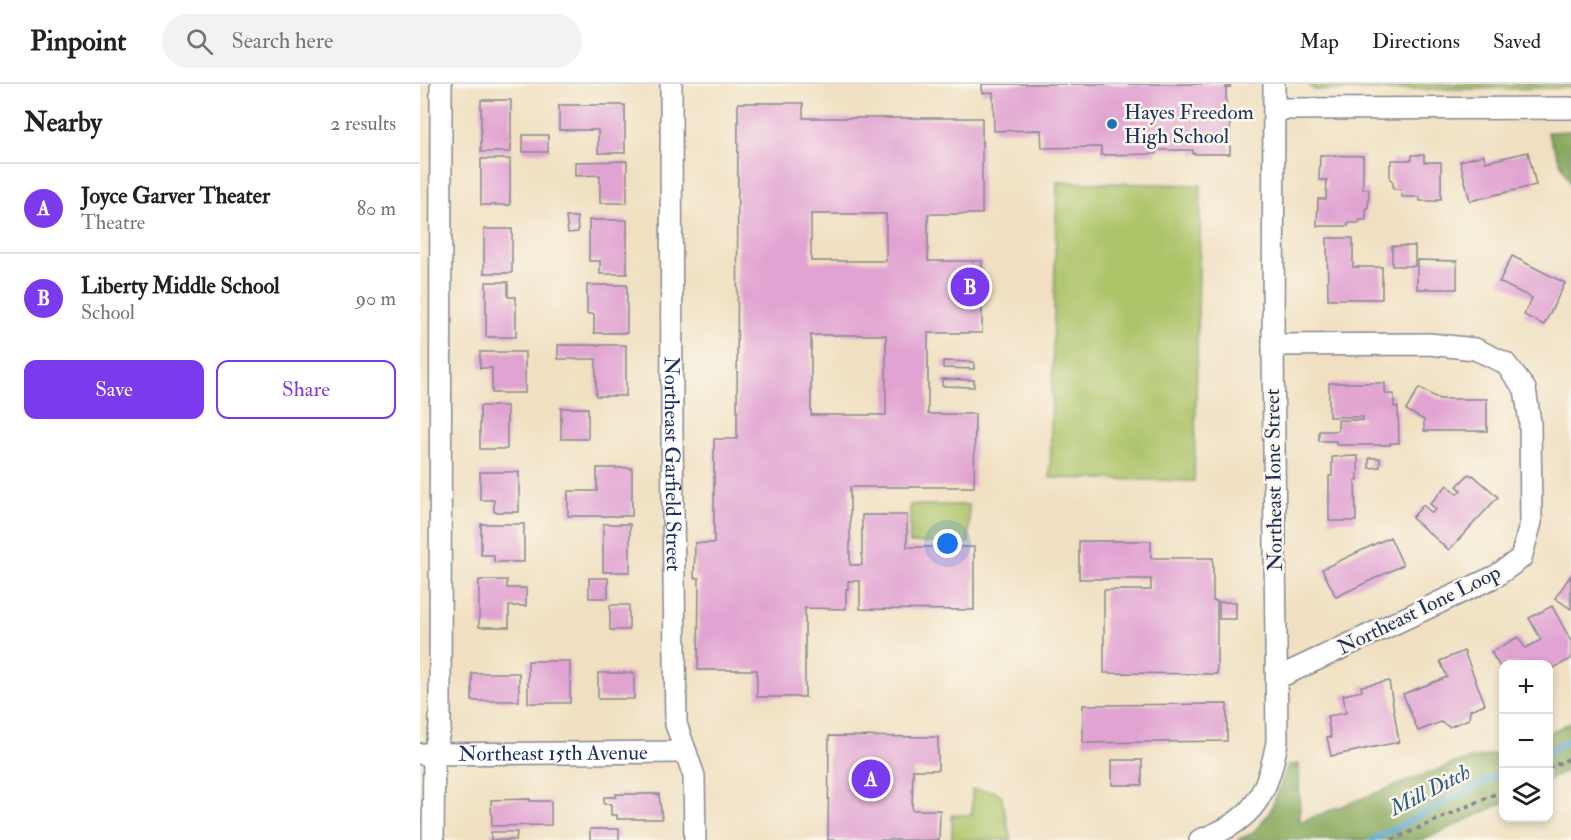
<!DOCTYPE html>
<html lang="en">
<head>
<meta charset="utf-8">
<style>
	:root { --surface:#fff; --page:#f2f2f2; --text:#202124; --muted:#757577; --line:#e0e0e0; --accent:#7c3aed }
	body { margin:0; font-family:"IM FELL Double Pica",serif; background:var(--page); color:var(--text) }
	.controls { position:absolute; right:18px; bottom:18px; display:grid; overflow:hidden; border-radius:12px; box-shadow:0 3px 9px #0003 }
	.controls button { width:54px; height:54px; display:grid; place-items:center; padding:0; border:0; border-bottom:2px solid var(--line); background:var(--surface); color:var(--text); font:30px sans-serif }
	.you { position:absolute; left:528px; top:460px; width:21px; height:21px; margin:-15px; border:4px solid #fff; border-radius:50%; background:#1a73e8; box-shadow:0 0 0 9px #1a73e833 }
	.badge { display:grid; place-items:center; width:39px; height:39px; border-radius:50%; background:var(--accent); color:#fff; font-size:20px; font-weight:700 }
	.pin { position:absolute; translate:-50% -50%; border:3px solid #fff; box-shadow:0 2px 6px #0006 }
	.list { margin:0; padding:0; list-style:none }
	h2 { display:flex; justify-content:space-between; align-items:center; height:78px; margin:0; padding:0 24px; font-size:26px }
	h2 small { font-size:20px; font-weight:400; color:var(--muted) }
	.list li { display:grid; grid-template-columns:39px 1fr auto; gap:18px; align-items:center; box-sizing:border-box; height:90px; padding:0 24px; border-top:2px solid var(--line) }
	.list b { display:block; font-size:22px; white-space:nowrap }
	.list p { margin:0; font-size:20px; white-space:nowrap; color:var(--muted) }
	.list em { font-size:20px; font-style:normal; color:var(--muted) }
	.actions { display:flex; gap:12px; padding:18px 24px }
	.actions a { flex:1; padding:14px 0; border:2px solid var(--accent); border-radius:12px; text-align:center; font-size:21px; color:var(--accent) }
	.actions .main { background:var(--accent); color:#fff }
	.icon { flex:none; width:33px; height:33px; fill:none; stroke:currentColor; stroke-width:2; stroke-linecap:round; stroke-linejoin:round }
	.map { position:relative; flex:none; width:1151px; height:756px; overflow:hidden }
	header { display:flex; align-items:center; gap:36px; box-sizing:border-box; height:84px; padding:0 30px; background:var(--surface); border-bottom:2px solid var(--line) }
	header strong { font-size:28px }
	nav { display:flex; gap:33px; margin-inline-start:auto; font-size:21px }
	.search { width:420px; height:54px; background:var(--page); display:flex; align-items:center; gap:15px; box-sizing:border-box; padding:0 21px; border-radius:33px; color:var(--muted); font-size:22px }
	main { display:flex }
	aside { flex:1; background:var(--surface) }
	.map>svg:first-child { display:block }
</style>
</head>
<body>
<header>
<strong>Pinpoint</strong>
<div class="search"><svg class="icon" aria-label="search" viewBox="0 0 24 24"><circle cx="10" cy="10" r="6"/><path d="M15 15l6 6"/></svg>Search here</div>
<nav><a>Map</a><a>Directions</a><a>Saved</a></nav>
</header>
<main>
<aside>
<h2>Nearby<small>2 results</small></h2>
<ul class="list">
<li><span class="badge">A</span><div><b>Joyce Garver Theater</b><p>Theatre</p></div><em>80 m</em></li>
<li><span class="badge">B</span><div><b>Liberty Middle School</b><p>School</p></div><em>90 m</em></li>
</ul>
<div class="actions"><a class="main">Save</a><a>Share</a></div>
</aside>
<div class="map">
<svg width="1151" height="756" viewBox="0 0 1151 756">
	<rect width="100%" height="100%" fill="#fbf7ec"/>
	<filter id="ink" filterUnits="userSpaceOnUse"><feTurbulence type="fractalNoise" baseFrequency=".0167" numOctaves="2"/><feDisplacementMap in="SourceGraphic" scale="12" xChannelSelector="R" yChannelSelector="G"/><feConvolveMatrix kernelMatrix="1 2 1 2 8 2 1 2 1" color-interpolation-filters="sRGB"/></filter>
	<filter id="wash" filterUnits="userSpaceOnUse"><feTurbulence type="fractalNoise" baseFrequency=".008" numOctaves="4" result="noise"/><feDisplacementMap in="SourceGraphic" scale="24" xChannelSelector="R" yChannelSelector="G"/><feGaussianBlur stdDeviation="1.35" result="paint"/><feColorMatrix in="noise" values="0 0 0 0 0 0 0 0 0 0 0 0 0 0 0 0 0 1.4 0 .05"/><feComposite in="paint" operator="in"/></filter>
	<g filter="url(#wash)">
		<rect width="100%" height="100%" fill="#f0e0c1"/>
		<!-- green -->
		<g fill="#acc368" stroke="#647963" stroke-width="1.5">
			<path d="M888,0H1151V4L894,6Z"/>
			<path d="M637,98L781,101L774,397L630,394Z"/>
			<rect x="490" y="421" width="59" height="38"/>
			<path d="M552,706L575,707L581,711L591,756H532V731H552Z"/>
		</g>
		<!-- forest -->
		<g fill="#89a95c" stroke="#526c5d" stroke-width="1.5">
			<path d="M1151,47V102L1127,48Z"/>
			<path d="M1151,638V684L1129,696V649Z"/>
			<path d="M1083,668V719L1004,756H817L833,749L850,728L868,681L879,680L880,738L1035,679Z"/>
		</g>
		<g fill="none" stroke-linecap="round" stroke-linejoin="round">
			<!-- stream -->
			<g stroke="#55a6cf" stroke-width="6">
				<path d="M1128,667L1151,656"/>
				<path d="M952,756L1084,688"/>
			</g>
		</g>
		<g id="blocks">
			<!-- building -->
			<g fill="#e1a3d2" fill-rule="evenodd">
				<path d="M562,0H810V3H806V33H810V70H773V66H736V70L681,71V63L622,64L621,46L574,47L573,8L562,9Z"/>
				<rect x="61" y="16" width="30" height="52"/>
				<path d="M318,19H383V34H562V130H508V177H562V249H508V330H555L554,403H430V481H442V431H487V463H554V526L440,525V497H428V505H426V525L385,524V613H337V586H278L279,494H274L275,459H294V355H317ZM391,130H466V177H391ZM391,251H466V331H391Z"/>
				<path d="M139,21H205V69H178V46H139Z"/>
				<rect x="103" y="51" width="25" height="17"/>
				<path d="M1108,68L1116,101L1050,117L1040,77L1064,71L1065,78Z"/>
				<path d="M900,71L943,72V105H949L948,124H946V136H940L939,139H928V142H897L898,115H906L907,96H899Z"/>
				<path d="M992,71H1004V78H1021V115H1017V117H1000V113H982L981,105H973V98L970,95V80H972V76H992Z"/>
				<rect x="61" y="75" width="29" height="46"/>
				<path d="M207,77V119H180V91L155,92V78Z"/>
				<path d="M146,133H157L158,148L148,149Z"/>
				<path d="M169,136H207V190H180V177H169Z"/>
				<rect x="64" y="145" width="28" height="44"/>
				<path d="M907,154H933V183H962V215H908Z"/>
				<rect x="972" y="162" width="23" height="20"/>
				<path d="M1092,172L1145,199L1124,241L1104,231L1112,214L1079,198Z"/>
				<path d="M997,176L1037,177V205H997Z"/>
				<path d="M66,198H88V213H96V253H66Z"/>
				<path d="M167,201H207V249H174V230H167Z"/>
				<path d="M138,261H206V312H176V275H138Z"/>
				<path d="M60,268H105V309H72V284H60Z"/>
				<path d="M523,277L554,278V285L523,284Z"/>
				<path d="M522,295L554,296V303L522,302Z"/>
				<path d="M909,299H965V310H974V323H978L979,359H970V361H916V357H899V347H918V336H943V333H909Z"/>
				<path d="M999,304L1019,315H1067V347H1004V336L986,326Z"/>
				<rect x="60" y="322" width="27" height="43"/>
				<rect x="141" y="324" width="27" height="31"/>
				<path d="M938,372V396H935L936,437H909V392H912V373Z"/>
				<path d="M949,374H960V383L949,384Z"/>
				<path d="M177,384H212V432H148V407H177Z"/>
				<path d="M60,388H99V428H74V416H60Z"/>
				<path d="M1049,390L1052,392L1053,391L1078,413L1029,466L992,434L1003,421L1012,429L1016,425L1010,420L1027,401L1037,410L1041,406L1037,402Z"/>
				<path d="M61,440H104V478H74V471H61Z"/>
				<rect x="183" y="440" width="27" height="48"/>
				<path d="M970,453L983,481L916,513L902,485Z"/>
				<path d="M659,457H731V474H793V517H797V590L684,589V506H731V495H659Z"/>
				<path d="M1151,491V525L1135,514Z"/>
				<rect x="169" y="494" width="19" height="20"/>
				<path d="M59,496H87V504H106V522H89V543H59Z"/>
				<rect x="799" y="518" width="17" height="17"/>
				<rect x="190" y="521" width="19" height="25"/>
				<path d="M1132,522L1151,557V575L1128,587V580H1084V590L1071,568L1098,553L1105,564L1121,556L1109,534Z"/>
				<path d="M1044,567L1065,620L1050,626L1049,635L1029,643L1021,638L998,647L983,610L1027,593L1020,577Z"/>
				<rect x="108" y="577" width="42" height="42"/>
				<rect x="52" y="589" width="47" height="28"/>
				<rect x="178" y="589" width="36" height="26"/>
				<path d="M969,597L979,658L911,672L907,653H911L907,632L926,629L923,611L942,607L941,602Z"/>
				<path d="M807,620V657L663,659V621Z"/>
				<path d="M409,652L518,653V686H493L492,726H520L519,756H408Z"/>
				<rect x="692" y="676" width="30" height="25"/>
				<path d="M196,710H239L242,735H197V731H191V720H184V713H196Z"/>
				<path d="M110,715V717H131V741L72,742L71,716Z"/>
				<rect x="170" y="745" width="29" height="11"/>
				<path d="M71,748H97L96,756H71Z"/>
			</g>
		</g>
	</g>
	<g filter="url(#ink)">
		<use href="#blocks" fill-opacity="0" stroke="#868890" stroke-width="1.5"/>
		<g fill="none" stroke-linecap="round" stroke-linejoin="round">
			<defs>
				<g id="minor">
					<path id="s1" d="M251,0L252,352L256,640L274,692L275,756"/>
					<path d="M854,25L1151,24"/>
					<path d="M853,261L1009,260L1055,265L1085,279L1105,305L1110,338L1111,438L1101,474L1076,492L857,594"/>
					<path id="s2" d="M3,670L266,668"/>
					<path d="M13,756L14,670L20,643L21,0"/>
					<path d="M780,756C833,737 847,712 857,658L853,261L854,0"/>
				</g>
			</defs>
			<!-- minor casing -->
			<use href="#minor" stroke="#868890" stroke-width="24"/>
			<!-- path -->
			<g stroke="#868890" stroke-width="4" stroke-dasharray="4.5 4.5" stroke-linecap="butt">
				<path d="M1128,684L1151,674"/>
				<path d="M972,756L1084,706"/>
			</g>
			<!-- minor -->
			<use href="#minor" stroke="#fff" stroke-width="21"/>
		</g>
	</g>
	<!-- markers -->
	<circle fill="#1f6fb2" stroke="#fbf7ec" stroke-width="2" cx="692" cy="40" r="6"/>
	<g text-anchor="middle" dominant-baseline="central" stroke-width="5" stroke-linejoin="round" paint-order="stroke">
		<!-- poi labels -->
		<g font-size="21" fill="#1b2f5e" stroke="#fbf7ec" text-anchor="start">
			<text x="704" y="28">Hayes Freedom<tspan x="704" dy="24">High School</tspan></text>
		</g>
		<!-- street labels -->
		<g font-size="21" fill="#1b2f5e" stroke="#fbf7ec">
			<text stroke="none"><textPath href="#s1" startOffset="380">Northeast Garfield Street</textPath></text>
			<text transform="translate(854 396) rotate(-91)">Northeast Ione Street</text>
			<text transform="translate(999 526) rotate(-26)">Northeast Ione Loop</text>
			<text stroke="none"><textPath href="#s2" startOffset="130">Northeast 15th Avenue</textPath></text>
		</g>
		<!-- water labels -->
		<g font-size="22" font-style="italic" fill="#2f5986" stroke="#fbf7ec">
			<text transform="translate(1010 706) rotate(-27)">Mill Ditch</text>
		</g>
	</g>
</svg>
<div class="controls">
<button>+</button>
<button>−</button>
<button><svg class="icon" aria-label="layers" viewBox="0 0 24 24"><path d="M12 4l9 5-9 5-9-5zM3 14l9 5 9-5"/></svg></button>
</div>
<div class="you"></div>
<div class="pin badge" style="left:451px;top:695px">A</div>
<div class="pin badge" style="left:550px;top:203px">B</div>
</div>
</main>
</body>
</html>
